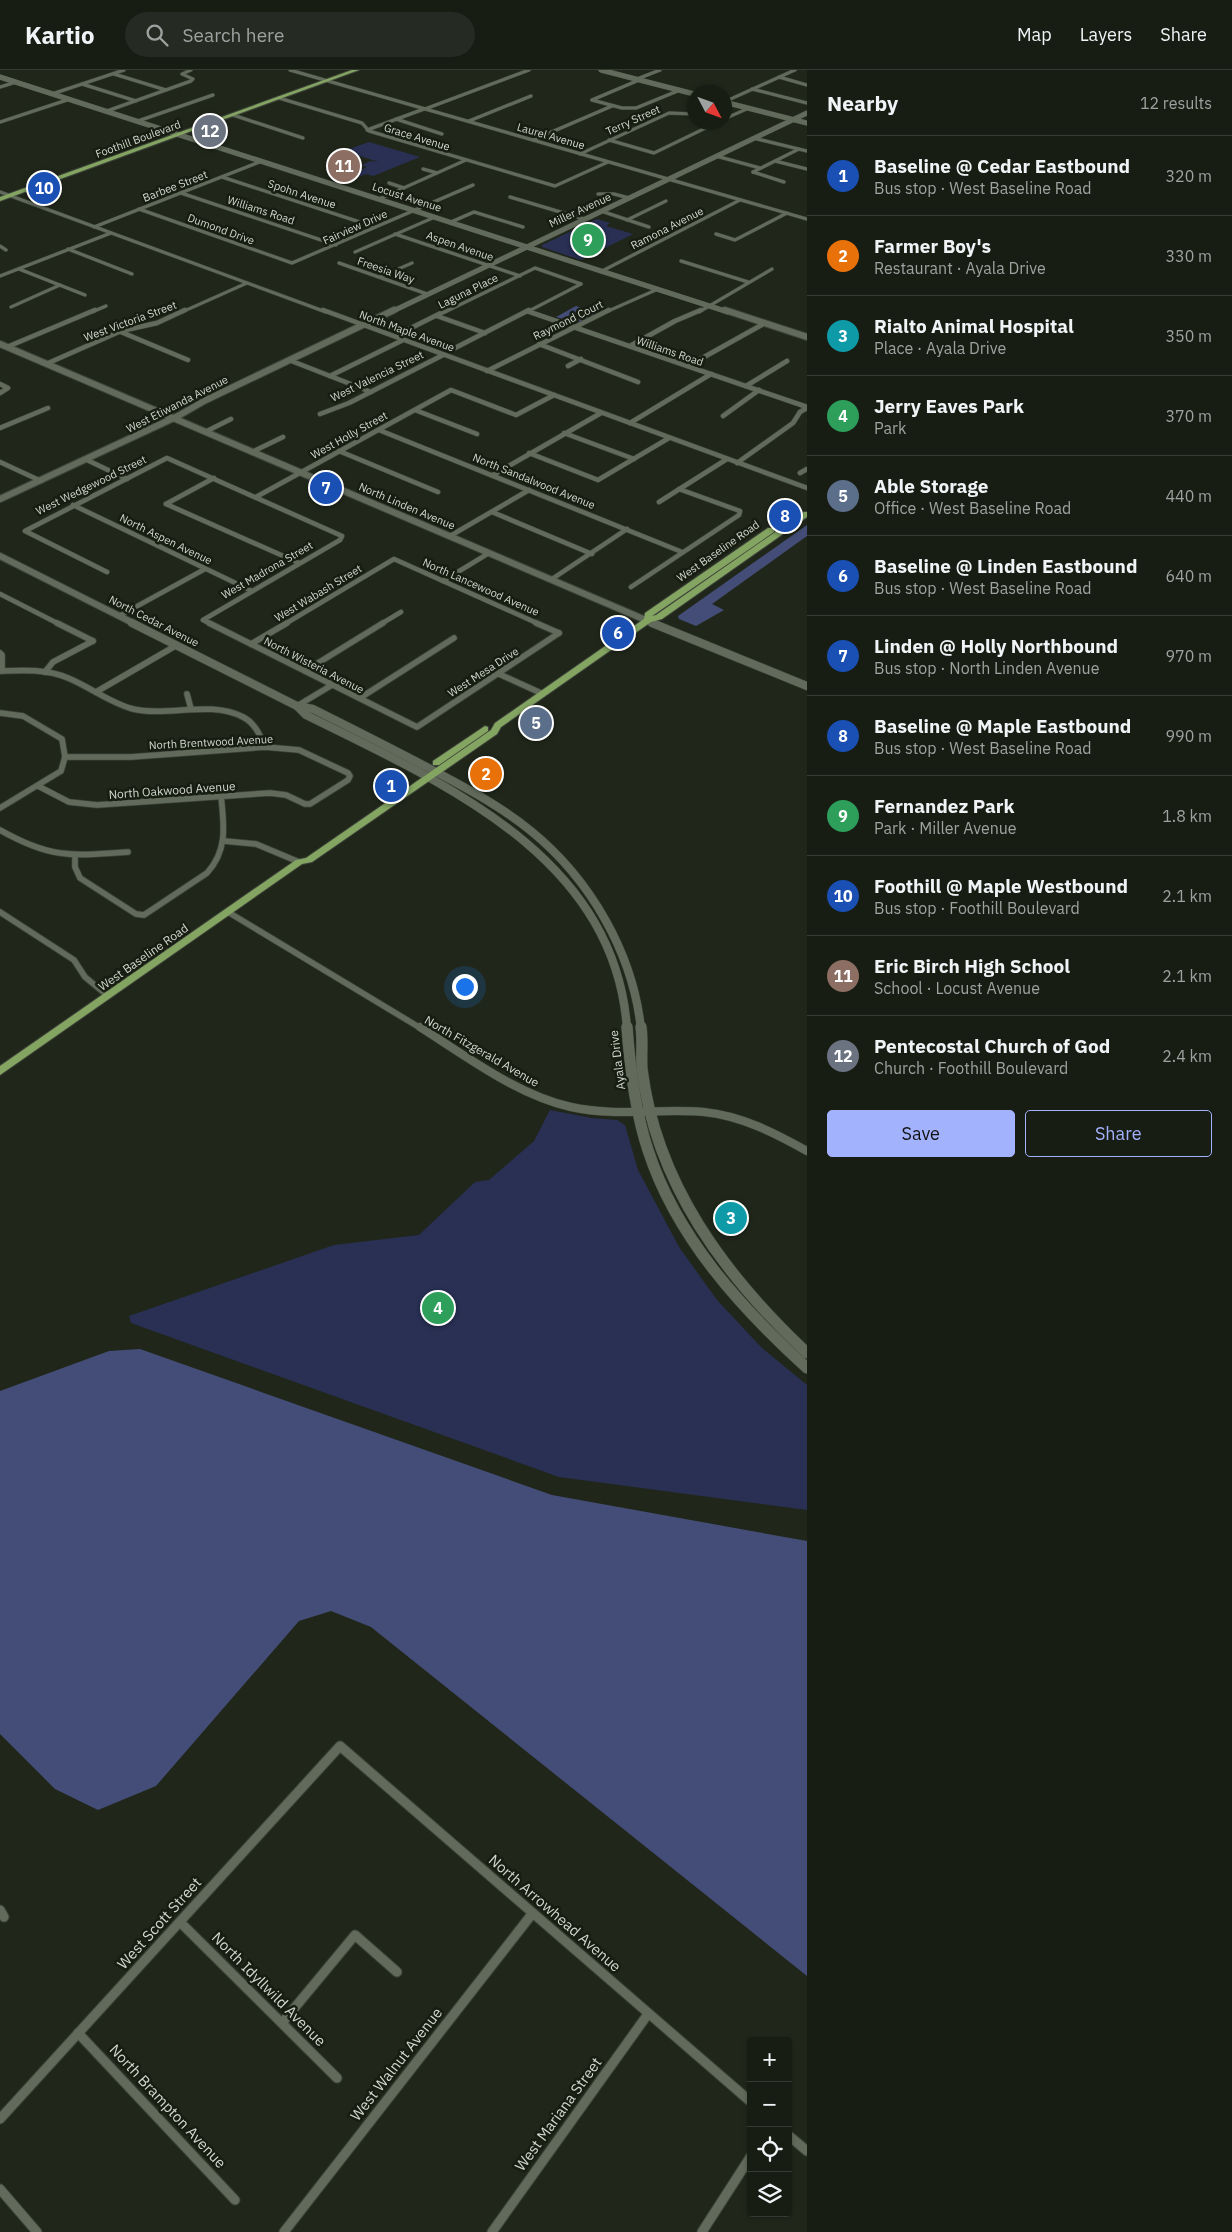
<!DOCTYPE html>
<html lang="en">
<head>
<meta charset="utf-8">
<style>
	:root { --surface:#181d14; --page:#252a22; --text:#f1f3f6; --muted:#9fa2a0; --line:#363b34; --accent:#a2b2fd }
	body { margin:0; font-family:"IBM Plex Sans",sans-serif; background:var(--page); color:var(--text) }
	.controls { position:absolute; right:15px; bottom:15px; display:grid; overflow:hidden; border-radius:5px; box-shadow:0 1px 4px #0004 }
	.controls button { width:45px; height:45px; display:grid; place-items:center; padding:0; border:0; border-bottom:1px solid var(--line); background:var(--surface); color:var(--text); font:25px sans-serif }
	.compass { position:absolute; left:687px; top:15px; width:45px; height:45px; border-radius:50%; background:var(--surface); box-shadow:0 1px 4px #0004; rotate:131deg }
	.you { position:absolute; left:464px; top:916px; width:18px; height:18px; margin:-12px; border:4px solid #fff; border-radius:50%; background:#1a73e8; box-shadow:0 0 0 8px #1a73e833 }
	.badge { display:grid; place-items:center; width:32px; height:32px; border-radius:50%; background:var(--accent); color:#fff; font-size:16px; font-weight:700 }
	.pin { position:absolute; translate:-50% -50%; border:2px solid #fff; box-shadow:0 1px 5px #0006 }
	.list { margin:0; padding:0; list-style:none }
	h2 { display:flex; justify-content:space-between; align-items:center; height:65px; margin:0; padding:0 20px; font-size:21px }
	h2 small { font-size:16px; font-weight:400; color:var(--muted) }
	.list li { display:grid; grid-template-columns:32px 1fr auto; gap:15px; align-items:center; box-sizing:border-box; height:80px; padding:0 20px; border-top:1px solid var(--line) }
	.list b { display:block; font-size:19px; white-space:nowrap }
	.list p { margin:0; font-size:16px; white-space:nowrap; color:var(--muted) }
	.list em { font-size:16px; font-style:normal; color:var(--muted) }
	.actions { display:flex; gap:10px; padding:15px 20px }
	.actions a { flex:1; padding:11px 0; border:1px solid var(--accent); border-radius:5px; text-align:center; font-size:18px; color:var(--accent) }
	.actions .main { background:var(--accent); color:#111 }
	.icon { flex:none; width:28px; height:28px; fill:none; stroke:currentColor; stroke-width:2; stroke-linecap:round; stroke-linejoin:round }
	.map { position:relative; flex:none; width:807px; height:2162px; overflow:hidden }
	header { display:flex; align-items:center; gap:30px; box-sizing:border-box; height:70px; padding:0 25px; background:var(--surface); border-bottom:1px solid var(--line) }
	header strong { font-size:24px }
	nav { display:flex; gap:28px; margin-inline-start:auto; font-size:18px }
	.search { width:350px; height:45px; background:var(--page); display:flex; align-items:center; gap:12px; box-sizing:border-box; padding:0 18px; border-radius:28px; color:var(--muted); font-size:19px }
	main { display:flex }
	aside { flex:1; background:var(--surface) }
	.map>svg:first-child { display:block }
</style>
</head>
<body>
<header>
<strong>Kartio</strong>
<div class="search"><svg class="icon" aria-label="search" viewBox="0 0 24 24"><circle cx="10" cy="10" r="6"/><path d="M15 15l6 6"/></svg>Search here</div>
<nav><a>Map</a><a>Layers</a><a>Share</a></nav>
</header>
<main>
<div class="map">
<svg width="807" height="2162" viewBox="0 0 807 2162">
	<rect width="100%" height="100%" fill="#20271a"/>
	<!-- green -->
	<g fill="#293054">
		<path d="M369,72L420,87L373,106L366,104L359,107L361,100L367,97L361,95L371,91L379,92L344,81Z"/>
		<path d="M597,149L610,153L606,156L633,164L581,190L542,177V175Z"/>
		<path d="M550,1040L591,1048L617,1050L625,1055L638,1100L679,1177L717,1230L762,1278L807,1315V1440L559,1407L131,1253L129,1246L334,1175L419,1165L475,1112L489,1110L534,1071Z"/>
	</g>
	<!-- water -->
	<g fill="#444d77">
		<path d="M576,236L597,243L577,253L556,247Z"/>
		<path d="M807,455V466L712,534L724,540L696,556L679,549L678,546Z"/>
		<path d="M140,1279L552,1425L807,1471V1906L371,1557L331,1541L299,1551L156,1716L98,1740L55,1719L0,1664V1321L109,1281Z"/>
	</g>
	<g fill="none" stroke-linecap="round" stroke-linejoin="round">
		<defs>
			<g id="street-far4">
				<path d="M290,0L807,149"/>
				<path d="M114,4L166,20"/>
				<path d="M779,7L807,15"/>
				<path d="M637,9L660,0"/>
				<path d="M82,14L136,31"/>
				<path d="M0,17L16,12"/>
				<path d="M752,19L807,33"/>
				<path d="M52,24L124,0"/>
				<path d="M279,28L362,53L369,61L555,116L608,92"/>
				<path d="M592,30L622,38H636L680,20"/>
				<path d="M592,30L639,10"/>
				<path d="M724,32L795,0"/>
				<path d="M425,39L529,0"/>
				<path d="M107,41L191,11L193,9L182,4L191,0"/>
				<path d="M233,45L303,68"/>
				<path d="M396,49L442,64"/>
				<path d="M724,49L749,38"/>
				<path d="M138,51L213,25"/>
				<path d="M469,51L531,26"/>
				<path d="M0,52L70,29"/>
				<path d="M367,60L424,39"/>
				<path d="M753,68L807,81"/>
				<path d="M533,70L612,36"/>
				<path d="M609,70L654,83L718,52"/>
				<path d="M580,84L669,43L694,44"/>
				<path d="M716,86L760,98"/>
				<path d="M775,91L807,99"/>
				<path d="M423,99L437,103"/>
				<path d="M753,102L799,79"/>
				<path d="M753,102L784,112"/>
				<path d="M222,107L375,157"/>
				<path d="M389,113L404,118"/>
				<path d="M0,122L326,242"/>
				<path d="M181,123L336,175"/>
				<path d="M598,124H614L629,128"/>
				<path d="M510,127L584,149"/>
				<path d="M379,129L466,90"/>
				<path d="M139,139L292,193L473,115"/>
				<path d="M601,141L649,157"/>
				<path d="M627,150L666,131"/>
				<path d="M451,152L474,142L523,157"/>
				<path d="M94,157L262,91"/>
				<path d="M395,164L520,206"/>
				<path d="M716,164L735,170L787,143"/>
				<path d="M0,176L6,180"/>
				<path d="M68,179L132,204"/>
				<path d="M355,182L435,147"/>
				<path d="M681,191L748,212"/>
				<path d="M339,193L427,224"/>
				<path d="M19,199L85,225"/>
				<path d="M602,201L740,130"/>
				<path d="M0,206L111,163"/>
				<path d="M380,207L412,193"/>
				<path d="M11,237L60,215"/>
				<path d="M527,241L529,242"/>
				<path d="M92,242L106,236"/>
				<path d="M182,242L247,213"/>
				<path d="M445,242L535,198L581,214"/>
				<path d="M527,242L581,214"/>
				<path d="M606,242L658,219"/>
				<path d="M699,242L772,199"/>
			</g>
			<g id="street-far3">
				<path d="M323,240L807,418"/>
				<path d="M527,241L807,337"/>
				<path d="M437,246L485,263"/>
				<path d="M409,259L447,240"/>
				<path d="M121,262L188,290"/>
				<path d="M539,274L638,312"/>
				<path d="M630,276L675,251L701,240"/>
				<path d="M7,277L95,240"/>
				<path d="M455,278L529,240"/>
				<path d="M289,290L371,322"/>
				<path d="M46,294L121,261L157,253L185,240"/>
				<path d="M568,296L581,289"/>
				<path d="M688,296L765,253"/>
				<path d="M487,301L609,240"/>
				<path d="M330,306L403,270"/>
				<path d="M0,314L8,318L0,323"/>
				<path d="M746,316L787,291"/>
				<path d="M415,340L477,364"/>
				<path d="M320,344L349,333L443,285"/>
				<path d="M723,346L759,320"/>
				<path d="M630,353L711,304"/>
				<path d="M0,358L48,338"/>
				<path d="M379,360L682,482"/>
				<path d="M205,362L231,349"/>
				<path d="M564,363L634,389"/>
				<path d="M339,381L438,422"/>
				<path d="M252,382L283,367"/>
				<path d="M529,383L598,410L669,368"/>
				<path d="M87,390L127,409"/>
				<path d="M0,392L41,411"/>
				<path d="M737,393L793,353L800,342L807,338"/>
				<path d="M800,403L807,399"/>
				<path d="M493,405L601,343"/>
				<path d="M256,427L451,320L516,345L554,325"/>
				<path d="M659,432L727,389"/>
				<path d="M166,434L299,493"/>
				<path d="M166,434L214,408"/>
				<path d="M73,435L250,520"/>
				<path d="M492,442L592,484"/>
				<path d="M450,466L529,420"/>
				<path d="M107,502L25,461L167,388L342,466L340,470L203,550L211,554"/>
				<path d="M552,509L627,459"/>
				<path d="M443,511L489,483"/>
				<path d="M631,517L739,445L740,441L679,419"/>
				<path d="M0,524L59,554"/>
				<path d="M119,546L205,499"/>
				<path d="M285,554L394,489L539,554"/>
				<path d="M381,554L401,542"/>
			</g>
			<g id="street-far2">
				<path d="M57,553L93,571"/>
				<path d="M209,553L417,657L559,563"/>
				<path d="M536,553L559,563"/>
				<path d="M251,574L287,553"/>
				<path d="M0,583L2,585V601"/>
				<path d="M0,601C23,600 47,599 68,608C90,617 110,633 133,639C169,647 209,630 243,647C255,653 260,665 265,677"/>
				<path d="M305,601L383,553"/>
				<path d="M45,602L53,592L93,571"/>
				<path d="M499,604L543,624"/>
				<path d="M96,622L177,575"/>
				<path d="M187,624L191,639"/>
				<path d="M360,628L454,568"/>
				<path d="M297,636L332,615"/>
				<path d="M0,643L23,646L62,669L65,687L61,701L0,738"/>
				<path d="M38,716L69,732L97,735L270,723L286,725L305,734H310L348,710L350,706L348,703L299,680L265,677L131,687H65"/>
				<path d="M0,760C51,789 72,786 128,782"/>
				<path d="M224,771L256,774L299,792"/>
				<path d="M75,785V797L80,808L136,844L144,845L207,803C228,780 224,755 221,726"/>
				<path d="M0,842L74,890L85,907L108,926"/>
				<path d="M228,842L422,959"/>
			</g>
			<path id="street-far1" d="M420,957C466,986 517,1025 571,1037C615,1047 660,1038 704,1042C742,1046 775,1063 807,1081"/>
			<g id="street">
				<path d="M0,1840L4,1847"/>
				<path d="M180,1852L337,2008"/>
				<path d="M282,1953L355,1865L397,1902"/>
				<path d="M78,1963L235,2130"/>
				<path d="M0,2049L340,1676L751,2032"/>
				<path d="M788,2065L807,2081"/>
				<path d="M0,2119L37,2162"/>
				<path d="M284,2162L532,1844"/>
				<path d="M492,2162L648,1944"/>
				<path d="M702,2162L751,2086"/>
			</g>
			<g id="secondary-far3">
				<path d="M601,0L694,24"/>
				<path d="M0,7L728,242"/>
				<path d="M724,32L807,53"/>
				<path d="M391,242L807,43"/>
			</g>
			<g id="secondary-far2">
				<path d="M725,240L807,267"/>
				<path d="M0,274L655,554"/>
				<path d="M0,429L178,346L204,331L394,240"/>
				<path d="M0,486L135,554"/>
			</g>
			<g id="secondary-far1">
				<path d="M132,553L297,636L313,639C355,660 397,681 438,703C470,720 503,738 531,761C590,809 633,883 641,959"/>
				<path d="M652,553L807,616"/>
				<path d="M297,636L306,645C441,712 615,785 627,959"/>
			</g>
			<g id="secondary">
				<path d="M627,957C630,999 635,1041 648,1080C676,1167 741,1238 807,1298"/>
				<path d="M641,957C643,971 641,985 642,999C656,1114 725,1206 807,1283"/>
			</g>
			<g id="primary">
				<path d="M352,0H359L0,131V127Z"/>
				<path d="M804,442H807V447L662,549L651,552L501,657L497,664L312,792L302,794L0,1005V996L296,790L306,788L491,660L495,653L644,549L645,543L768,458H774V462L652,546L656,545Z"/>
				<path d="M485,656L488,657V661L439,695H433V691Z"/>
			</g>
		</defs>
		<!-- street-far4 casing -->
		<use href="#street-far4" stroke="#3e443a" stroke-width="4"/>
		<!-- street-far3 casing -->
		<use href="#street-far3" stroke="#3e443a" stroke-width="5.5"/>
		<!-- street-far2 casing -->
		<use href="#street-far2" stroke="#3e443a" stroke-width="7"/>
		<!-- street-far1 casing -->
		<use href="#street-far1" stroke="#3e443a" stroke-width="9"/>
		<!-- street casing -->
		<use href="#street" stroke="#3e443a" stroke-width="11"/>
		<!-- secondary-far3 casing -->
		<use href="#secondary-far3" stroke="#3e443a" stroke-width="5.5"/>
		<!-- secondary-far2 casing -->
		<use href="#secondary-far2" stroke="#3e443a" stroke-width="8"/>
		<!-- secondary-far1 casing -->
		<use href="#secondary-far1" stroke="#3e443a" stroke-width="9"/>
		<!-- secondary casing -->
		<use href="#secondary" stroke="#3e443a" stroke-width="12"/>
		<!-- primary casing -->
		<use href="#primary" stroke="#3e443a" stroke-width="2"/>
		<!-- street-far4 -->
		<use href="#street-far4" stroke="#626b5b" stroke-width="3"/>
		<!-- street-far3 -->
		<use href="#street-far3" stroke="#626b5b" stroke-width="4.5"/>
		<!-- street-far2 -->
		<use href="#street-far2" stroke="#626b5b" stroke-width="5.5"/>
		<!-- street-far1 -->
		<use href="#street-far1" stroke="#626b5b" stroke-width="8"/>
		<!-- street -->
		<use href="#street" stroke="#626b5b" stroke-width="9"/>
		<!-- secondary-far3 -->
		<use href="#secondary-far3" stroke="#626b5b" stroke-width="5"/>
		<!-- secondary-far2 -->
		<use href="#secondary-far2" stroke="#626b5b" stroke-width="6"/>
		<!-- secondary-far1 -->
		<use href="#secondary-far1" stroke="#626b5b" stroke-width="8"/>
		<!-- secondary -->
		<use href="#secondary" stroke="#626b5b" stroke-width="11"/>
		<!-- primary -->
		<use href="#primary" fill="#84a562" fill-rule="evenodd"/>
	</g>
	<g text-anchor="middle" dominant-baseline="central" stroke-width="5" stroke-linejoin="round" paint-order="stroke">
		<!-- far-street labels -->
		<g font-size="11" fill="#d3d8cf" stroke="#171d11">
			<text transform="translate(633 50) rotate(-24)">Terry Street</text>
			<text transform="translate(551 66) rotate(16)">Laurel Avenue</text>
			<text transform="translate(417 67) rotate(17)">Grace Avenue</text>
			<text transform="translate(138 69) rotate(-20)">Foothill Boulevard</text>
			<text transform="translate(175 116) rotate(-21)">Barbee Street</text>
			<text transform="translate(302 124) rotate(18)">Spohn Avenue</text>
			<text transform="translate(407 127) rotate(18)">Locust Avenue</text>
			<text transform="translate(261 140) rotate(18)">Williams Road</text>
			<text transform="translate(580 140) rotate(-25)">Miller Avenue</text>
			<text transform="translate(355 157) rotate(-24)">Fairview Drive</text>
			<text transform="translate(667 158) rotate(-27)">Ramona Avenue</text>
			<text transform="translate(221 159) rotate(20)">Dumond Drive</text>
			<text transform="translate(460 176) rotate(19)">Aspen Avenue</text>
			<text transform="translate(386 200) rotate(19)">Freesia Way</text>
			<text transform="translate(468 221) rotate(-26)">Laguna Place</text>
			<text transform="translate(568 250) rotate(-26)">Raymond Court</text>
			<text transform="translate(130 251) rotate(-20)">West Victoria Street</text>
			<text transform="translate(407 261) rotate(20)">North Maple Avenue</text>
			<text transform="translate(670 281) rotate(19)">Williams Road</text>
			<text transform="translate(377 306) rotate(-26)">West Valencia Street</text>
			<text transform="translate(177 334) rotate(-27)">West Etiwanda Avenue</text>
			<text transform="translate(349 365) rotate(-29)">West Holly Street</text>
			<text transform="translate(534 411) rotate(22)">North Sandalwood Avenue</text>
			<text transform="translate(91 415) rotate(-26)">West Wedgewood Street</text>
			<text transform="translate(407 436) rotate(23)">North Linden Avenue</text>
			<text transform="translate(166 469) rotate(26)">North Aspen Avenue</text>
			<text transform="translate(718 481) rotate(-35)">West Baseline Road</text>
			<text transform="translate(267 500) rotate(-30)">West Madrona Street</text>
			<text transform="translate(481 517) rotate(24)">North Lancewood Avenue</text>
			<text transform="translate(318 523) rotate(-31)">West Wabash Street</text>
			<text transform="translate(154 551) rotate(27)">North Cedar Avenue</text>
			<text transform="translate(314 595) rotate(27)">North Wisteria Avenue</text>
			<text transform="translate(483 602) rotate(-33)">West Mesa Drive</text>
			<text transform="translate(211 672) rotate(-3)">North Brentwood Avenue</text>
		</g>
		<!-- street labels -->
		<g font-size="12" fill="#d3d8cf" stroke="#171d11">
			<text transform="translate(172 720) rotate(-4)">North Oakwood Avenue</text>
			<text transform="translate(143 887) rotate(-35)">West Baseline Road</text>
			<text transform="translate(482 981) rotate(30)">North Fitzgerald Avenue</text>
			<text transform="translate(617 990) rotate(-97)">Ayala Drive</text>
		</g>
		<!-- near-street labels -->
		<g font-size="15" fill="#d3d8cf" stroke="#171d11">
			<text transform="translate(555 1843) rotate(41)">North Arrowhead Avenue</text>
			<text transform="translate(159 1853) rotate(-48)">West Scott Street</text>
			<text transform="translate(269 1919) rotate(45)">North Idyllwild Avenue</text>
			<text transform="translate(396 1994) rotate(-52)">West Walnut Avenue</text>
			<text transform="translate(168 2036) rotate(47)">North Brampton Avenue</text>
			<text transform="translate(558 2044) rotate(-54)">West Mariana Street</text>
		</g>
	</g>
</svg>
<div class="controls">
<button>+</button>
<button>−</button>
<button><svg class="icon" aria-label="locate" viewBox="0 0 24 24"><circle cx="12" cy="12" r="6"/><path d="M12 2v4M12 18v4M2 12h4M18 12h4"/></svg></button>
<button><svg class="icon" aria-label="layers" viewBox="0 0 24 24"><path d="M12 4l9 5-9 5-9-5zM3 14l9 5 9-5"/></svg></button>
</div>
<svg class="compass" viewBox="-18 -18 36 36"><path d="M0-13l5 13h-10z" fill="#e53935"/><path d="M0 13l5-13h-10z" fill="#9fa2a0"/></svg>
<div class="you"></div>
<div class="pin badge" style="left:391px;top:716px;background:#1a4fb4">1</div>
<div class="pin badge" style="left:486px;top:704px;background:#e8710a">2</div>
<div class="pin badge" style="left:731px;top:1148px;background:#0f9aa8">3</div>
<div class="pin badge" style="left:438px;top:1238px;background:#2e9e5b">4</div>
<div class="pin badge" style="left:536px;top:653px;background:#5c6f8a">5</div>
<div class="pin badge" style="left:618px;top:563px;background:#1a4fb4">6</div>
<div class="pin badge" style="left:326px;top:418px;background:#1a4fb4">7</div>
<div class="pin badge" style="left:785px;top:446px;background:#1a4fb4">8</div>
<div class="pin badge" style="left:588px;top:170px;background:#2e9e5b">9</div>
<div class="pin badge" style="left:44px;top:118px;background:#1a4fb4">10</div>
<div class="pin badge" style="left:344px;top:96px;background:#8d6e63">11</div>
<div class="pin badge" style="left:210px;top:61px;background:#6b7280">12</div>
</div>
<aside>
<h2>Nearby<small>12 results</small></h2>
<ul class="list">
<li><span class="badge" style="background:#1a4fb4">1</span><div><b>Baseline @ Cedar Eastbound</b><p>Bus stop · West Baseline Road</p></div><em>320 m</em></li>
<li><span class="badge" style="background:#e8710a">2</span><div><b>Farmer Boy's</b><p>Restaurant · Ayala Drive</p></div><em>330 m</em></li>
<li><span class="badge" style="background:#0f9aa8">3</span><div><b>Rialto Animal Hospital</b><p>Place · Ayala Drive</p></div><em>350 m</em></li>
<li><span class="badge" style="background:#2e9e5b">4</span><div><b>Jerry Eaves Park</b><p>Park</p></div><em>370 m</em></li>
<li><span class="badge" style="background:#5c6f8a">5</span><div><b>Able Storage</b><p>Office · West Baseline Road</p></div><em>440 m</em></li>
<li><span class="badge" style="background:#1a4fb4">6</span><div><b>Baseline @ Linden Eastbound</b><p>Bus stop · West Baseline Road</p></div><em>640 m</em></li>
<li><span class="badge" style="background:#1a4fb4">7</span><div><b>Linden @ Holly Northbound</b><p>Bus stop · North Linden Avenue</p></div><em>970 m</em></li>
<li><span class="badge" style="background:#1a4fb4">8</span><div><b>Baseline @ Maple Eastbound</b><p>Bus stop · West Baseline Road</p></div><em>990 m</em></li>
<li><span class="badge" style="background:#2e9e5b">9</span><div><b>Fernandez Park</b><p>Park · Miller Avenue</p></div><em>1.8 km</em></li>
<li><span class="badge" style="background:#1a4fb4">10</span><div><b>Foothill @ Maple Westbound</b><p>Bus stop · Foothill Boulevard</p></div><em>2.1 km</em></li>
<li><span class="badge" style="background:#8d6e63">11</span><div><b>Eric Birch High School</b><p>School · Locust Avenue</p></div><em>2.1 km</em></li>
<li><span class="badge" style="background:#6b7280">12</span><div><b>Pentecostal Church of God</b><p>Church · Foothill Boulevard</p></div><em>2.4 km</em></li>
</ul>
<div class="actions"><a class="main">Save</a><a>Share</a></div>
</aside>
</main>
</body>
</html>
